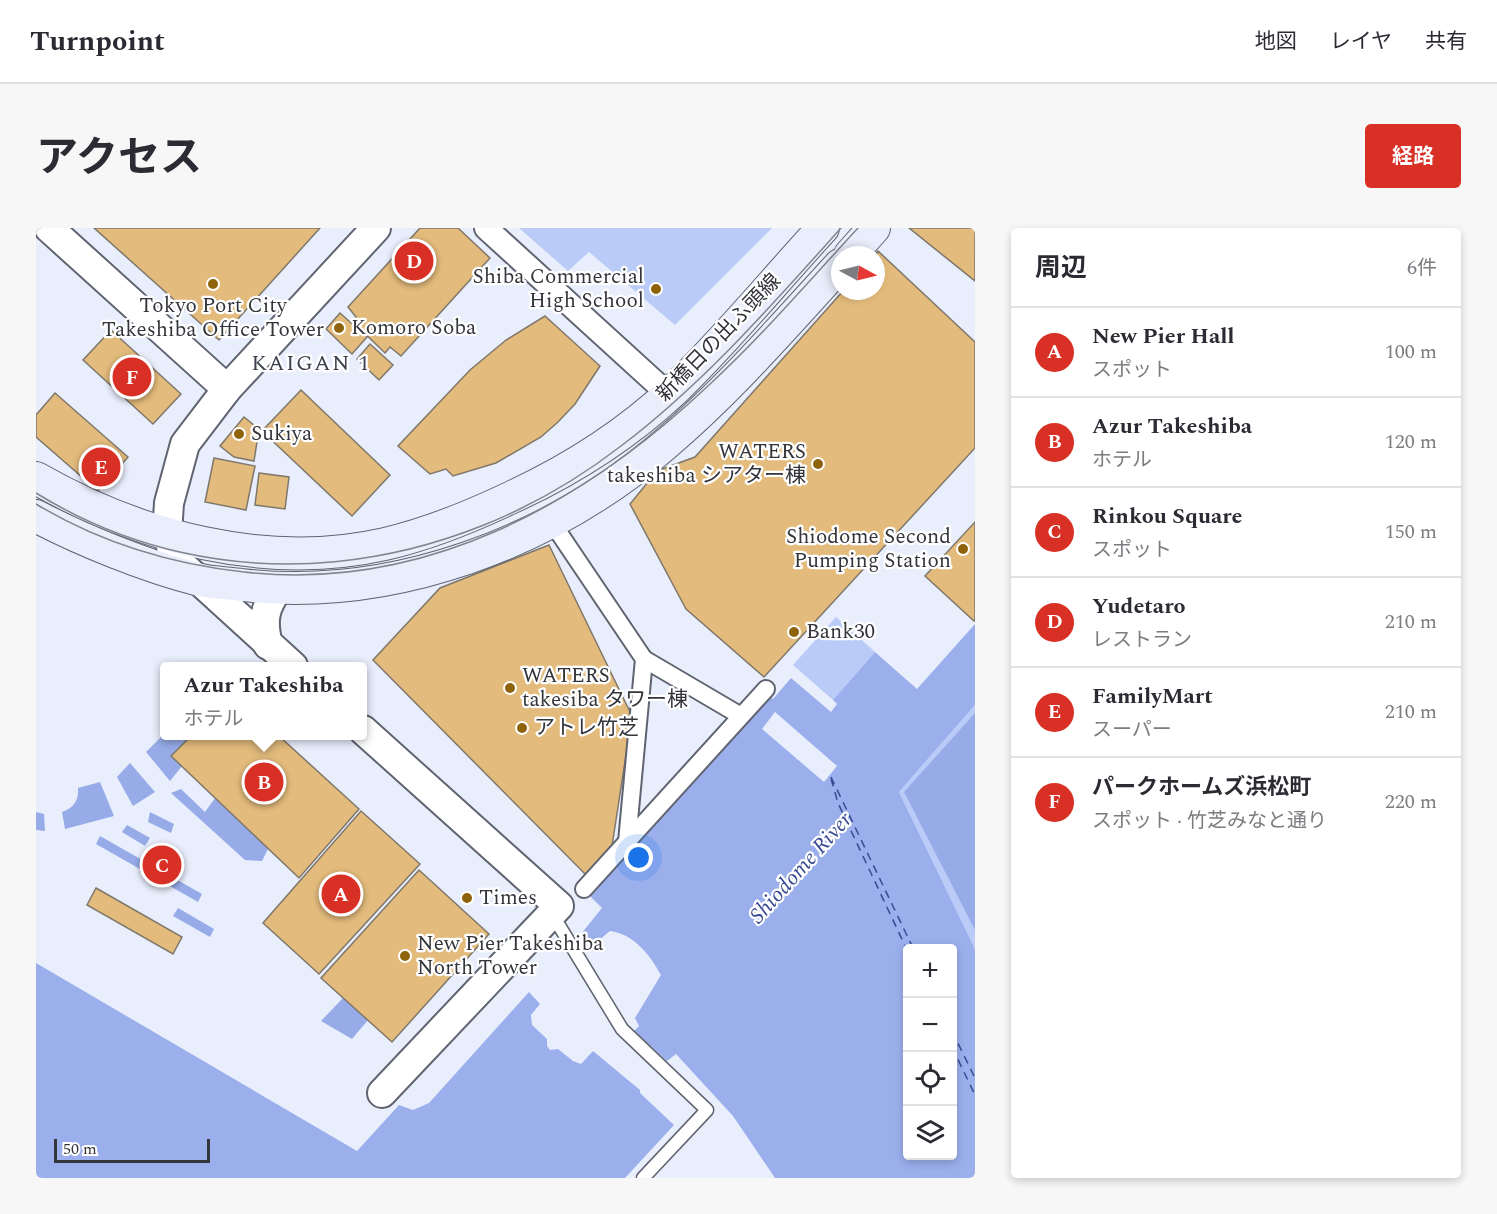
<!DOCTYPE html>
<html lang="ja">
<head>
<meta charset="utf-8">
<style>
	:root { --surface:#fff; --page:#f7f7f7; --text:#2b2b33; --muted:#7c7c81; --line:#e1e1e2; --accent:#d93025 }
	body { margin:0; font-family:Spectral,"Noto Sans JP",serif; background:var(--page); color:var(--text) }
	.controls { position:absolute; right:18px; bottom:18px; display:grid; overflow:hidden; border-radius:6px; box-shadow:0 3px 9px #0003 }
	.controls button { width:54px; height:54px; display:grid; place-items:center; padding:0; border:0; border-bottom:2px solid var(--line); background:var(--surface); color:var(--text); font:30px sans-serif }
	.compass { position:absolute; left:795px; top:18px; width:54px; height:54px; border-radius:50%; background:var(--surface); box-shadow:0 3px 9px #0003; rotate:97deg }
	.scale { position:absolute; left:18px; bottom:15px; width:156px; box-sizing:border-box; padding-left:6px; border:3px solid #33353a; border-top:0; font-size:16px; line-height:21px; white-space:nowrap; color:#33353a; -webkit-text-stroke:4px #fff; paint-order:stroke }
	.you { position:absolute; left:603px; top:630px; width:21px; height:21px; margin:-15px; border:4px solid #fff; border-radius:50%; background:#1a73e8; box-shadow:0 0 0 9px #1a73e833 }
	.badge { display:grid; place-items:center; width:39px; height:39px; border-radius:50%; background:var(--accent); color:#fff; font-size:20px; font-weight:700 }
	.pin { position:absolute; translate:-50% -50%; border:3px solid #fff; box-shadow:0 2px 6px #0006 }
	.popup { position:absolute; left:124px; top:434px; width:207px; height:78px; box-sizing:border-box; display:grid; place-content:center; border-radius:6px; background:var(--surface); filter:drop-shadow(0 2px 4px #0005); font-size:20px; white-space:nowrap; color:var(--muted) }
	.popup b { font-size:22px; color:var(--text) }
	.popup::after { content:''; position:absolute; left:50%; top:100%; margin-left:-12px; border:12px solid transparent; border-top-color:var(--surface) }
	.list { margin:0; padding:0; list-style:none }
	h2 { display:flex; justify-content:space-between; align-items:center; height:78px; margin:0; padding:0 24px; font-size:26px }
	h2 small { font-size:20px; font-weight:400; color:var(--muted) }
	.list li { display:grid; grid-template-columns:39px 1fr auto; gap:18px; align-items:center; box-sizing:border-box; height:90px; padding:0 24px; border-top:2px solid var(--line) }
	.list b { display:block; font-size:22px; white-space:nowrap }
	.list p { margin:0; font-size:20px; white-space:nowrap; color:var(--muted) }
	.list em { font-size:20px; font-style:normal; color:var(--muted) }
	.icon { flex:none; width:33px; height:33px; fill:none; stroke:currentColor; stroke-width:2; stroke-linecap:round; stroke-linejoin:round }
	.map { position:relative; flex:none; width:939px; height:950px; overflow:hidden; border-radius:6px }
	header { display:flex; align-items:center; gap:36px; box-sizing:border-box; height:84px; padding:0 30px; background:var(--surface); border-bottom:2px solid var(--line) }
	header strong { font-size:28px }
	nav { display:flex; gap:33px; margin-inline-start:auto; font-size:21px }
	.intro { display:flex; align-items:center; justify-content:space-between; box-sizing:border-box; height:144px; padding:0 36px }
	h1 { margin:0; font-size:42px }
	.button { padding:15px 27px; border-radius:6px; background:var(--accent); color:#fff; font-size:21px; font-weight:700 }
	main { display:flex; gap:36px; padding:0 36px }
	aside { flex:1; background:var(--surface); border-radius:6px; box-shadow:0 3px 9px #0003 }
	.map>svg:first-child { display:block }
</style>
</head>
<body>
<header>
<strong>Turnpoint</strong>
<nav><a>地図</a><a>レイヤ</a><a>共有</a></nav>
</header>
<div class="intro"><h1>アクセス</h1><a class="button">経路</a></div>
<main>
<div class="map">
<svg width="939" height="950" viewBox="0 0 939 950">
	<rect width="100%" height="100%" fill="#e9eefd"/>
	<!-- green -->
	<g fill="#bbcbf8">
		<path d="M483,0H736L639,97L553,24L532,43Z"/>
		<path d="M800,389L839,424L797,472L757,437Z"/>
		<path d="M939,477V721L863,564Z"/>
	</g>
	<!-- forest -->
	<g fill="#96abe8">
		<path d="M939,485V702L868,564Z"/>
		<path d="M126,508L129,511L131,508H155L136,528L146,538L134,553L110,524Z"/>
		<path d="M94,535L119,564L97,578L81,549Z"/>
		<path d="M64,554L78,588L29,601L26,584C38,580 43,572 42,560Z"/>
		<path d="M145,561L169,584L179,570L232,621L226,633L209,632L135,565Z"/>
		<path d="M0,584L8,586L9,603L0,602Z"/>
		<path d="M114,584L138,596L135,605L112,594Z"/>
		<path d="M91,597L114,610L109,618L86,604Z"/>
		<path d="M64,608L166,666L162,674L60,616Z"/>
		<path d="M142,680L178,701L174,709L137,688Z"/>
		<path d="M307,770L332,792L316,811L285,793Z"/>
	</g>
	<!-- water -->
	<g fill="#9bafed" fill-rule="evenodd">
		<path d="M939,396V477L863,564L939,721V950H739L697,888L640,826L631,833L598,803L603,798L599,790L625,747C614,727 598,706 574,703L557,717L545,706L566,680L554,668L732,467L737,471L755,450L795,484L801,476L797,472L839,424L881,461ZM872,720H916V928H872Z"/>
		<path d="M0,735L321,923L363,877L377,882L393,875L493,764L504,776L495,787L496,797L511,811V818L514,822L522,821L537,833L545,836L557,823L604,862V865L638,897L589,950H0Z"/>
	</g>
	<!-- pier -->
	<path fill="#e9eefd" d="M739,484L801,538L788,554L726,501Z"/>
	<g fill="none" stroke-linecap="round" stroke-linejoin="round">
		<!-- ferry -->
		<g stroke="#374a93" stroke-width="1.5" stroke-dasharray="8 6" stroke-linecap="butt">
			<path d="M872,724L802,575L794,547L877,720"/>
			<path d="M916,803L939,850"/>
			<path d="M916,819L939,867"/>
		</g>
	</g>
	<!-- building -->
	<g fill="#e3bb7c" stroke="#7f776b" stroke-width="1.5">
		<path d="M58,0H284L183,112Z"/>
		<path d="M384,0H422L454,30L365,128L354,119L349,125L318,95L320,89L312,79Z"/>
		<path d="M873,0H939V53Z"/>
		<path d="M842,23L939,114V220L728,449L650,381L594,276L621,243L659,229L807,63H840L839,27Z"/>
		<path d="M304,85L331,109L316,126L290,101Z"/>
		<path d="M509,88L564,138L539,176L522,194L505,209L460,235L417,248L410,241L394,246L362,218L434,142L470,112Z"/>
		<path d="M75,102L145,166L117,196L47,132Z"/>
		<path d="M334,116L357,137L343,152L321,131Z"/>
		<path d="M265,162L354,247L316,288L226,203Z"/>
		<path d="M19,165L92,229L62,263L0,209V187Z"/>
		<path d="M208,189L223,201L218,233L198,229L184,218Z"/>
		<path d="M178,230L219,238L210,282L169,274Z"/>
		<path d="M223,245L253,249L249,281L219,277Z"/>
		<path d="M939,294V391L938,393L889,348Z"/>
		<path d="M513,317L596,488L576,618L550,647L337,432L404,360Z"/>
		<path d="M155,508H243L323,581L263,650L135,528Z"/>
		<path d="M325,583L384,636L283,746L227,695Z"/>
		<path d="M383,642L453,706L356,814L285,750Z"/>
		<path d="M60,660L146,709L137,726L51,677Z"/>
	</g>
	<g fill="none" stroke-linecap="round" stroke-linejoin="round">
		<defs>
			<path id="service" d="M516,686L586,801L671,882L607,950"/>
			<g id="pedestrian">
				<path d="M519,299L608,431L591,614"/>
				<path d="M608,431L705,488"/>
				<path d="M548,661L730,461"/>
			</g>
			<path id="minor" d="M450,0L632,166"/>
			<g id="tertiary">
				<path d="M13,0L191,161"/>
				<path d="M232,417C226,393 228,380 242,361"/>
				<path d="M257,438L146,337L137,324L131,306L133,275L149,216L191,161L340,0"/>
				<path d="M327,502L523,678L346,865"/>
			</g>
			<g id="secondary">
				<path d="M814,27L838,0"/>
				<path d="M0,250C103,309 230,343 349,316C392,306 434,289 474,270C533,243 590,207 638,162C690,112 738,53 787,0"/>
				<path d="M0,288C45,312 110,338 160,351C175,355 191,355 206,357C357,374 514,315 628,217C692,163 747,99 804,37"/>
			</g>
		</defs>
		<!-- service casing -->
		<use href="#service" stroke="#606471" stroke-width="15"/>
		<!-- pedestrian casing -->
		<use href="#pedestrian" stroke="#606471" stroke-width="20"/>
		<!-- minor casing -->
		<use href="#minor" stroke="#606471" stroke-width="26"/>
		<!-- tertiary casing -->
		<use href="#tertiary" stroke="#606471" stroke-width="32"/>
		<!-- secondary casing -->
		<use href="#secondary" stroke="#606471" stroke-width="34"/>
		<!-- service -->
		<use href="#service" stroke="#fff" stroke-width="12"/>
		<!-- pedestrian -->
		<use href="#pedestrian" stroke="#fff" stroke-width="16"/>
		<!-- minor -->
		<use href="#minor" stroke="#fff" stroke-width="22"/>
		<!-- tertiary -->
		<use href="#tertiary" stroke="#fff" stroke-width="28"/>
		<!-- secondary -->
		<use href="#secondary" stroke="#eaeefc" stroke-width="32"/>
		<!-- tram -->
		<g stroke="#82858f" stroke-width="1.5">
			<path d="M0,265C186,380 416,349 585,218C668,155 736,77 805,0"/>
			<path d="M0,276C63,314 135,336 208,344C388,364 546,277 673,157C726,108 773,53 822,0"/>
		</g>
	</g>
	<!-- markers -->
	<g fill="#8f630b" stroke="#fff" stroke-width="2">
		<circle cx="177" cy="56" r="6"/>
		<circle cx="620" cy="61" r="6"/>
		<circle cx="303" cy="100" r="6"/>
		<circle cx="203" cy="206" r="6"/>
		<circle cx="782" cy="236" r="6"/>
		<circle cx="927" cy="321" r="6"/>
		<circle cx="758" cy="404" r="6"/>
		<circle cx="474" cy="460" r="6"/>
		<circle cx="486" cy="500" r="6"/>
		<circle cx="431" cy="670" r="6"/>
		<circle cx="369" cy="728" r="6"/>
	</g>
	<g text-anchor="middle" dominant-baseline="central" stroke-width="4.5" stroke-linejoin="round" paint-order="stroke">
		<!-- poi labels -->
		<g font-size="21" fill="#33353a" stroke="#fff" text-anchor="start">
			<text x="608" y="49" text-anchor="end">Shiba Commercial<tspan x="608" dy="24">High School</tspan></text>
			<text x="177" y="78" text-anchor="middle">Tokyo Port City<tspan x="177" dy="24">Takeshiba Office Tower</tspan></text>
			<text x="315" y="100">Komoro Soba</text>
			<text x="215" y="206">Sukiya</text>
			<text x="770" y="224" text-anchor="end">WATERS<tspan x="770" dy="24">takeshiba シアター棟</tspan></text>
			<text x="915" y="309" text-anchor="end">Shiodome Second<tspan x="915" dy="24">Pumping Station</tspan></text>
			<text x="770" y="404">Bank30</text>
			<text x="486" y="448">WATERS<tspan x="486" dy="24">takesiba タワー棟</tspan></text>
			<text x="498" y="500">アトレ竹芝</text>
			<text x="443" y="670">Times</text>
			<text x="381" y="716">New Pier Takeshiba<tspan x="381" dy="24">North Tower</tspan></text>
		</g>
		<!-- street labels -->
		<g font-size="21" fill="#33353a" stroke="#fff">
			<text transform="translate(683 110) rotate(-46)">新橋日の出ふ頭線</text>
		</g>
		<!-- neighbourhood labels -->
		<g font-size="22" letter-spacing="1.5" fill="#3d414d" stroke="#fff">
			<text x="275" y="135">KAIGAN 1</text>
		</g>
		<!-- water labels -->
		<g font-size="22" font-style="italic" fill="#374a93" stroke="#fff">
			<text transform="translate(765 640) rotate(-48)">Shiodome River</text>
		</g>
	</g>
</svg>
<div class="controls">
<button>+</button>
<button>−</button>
<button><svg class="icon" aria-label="locate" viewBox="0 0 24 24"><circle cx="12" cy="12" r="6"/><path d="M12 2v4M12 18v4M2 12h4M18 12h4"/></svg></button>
<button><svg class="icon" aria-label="layers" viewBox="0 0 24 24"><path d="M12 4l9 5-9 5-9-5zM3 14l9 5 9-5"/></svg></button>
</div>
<svg class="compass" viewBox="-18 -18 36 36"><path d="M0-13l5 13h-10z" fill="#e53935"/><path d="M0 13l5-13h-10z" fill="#7c7c81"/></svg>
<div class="scale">50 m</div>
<div class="you"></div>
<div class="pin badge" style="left:305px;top:666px">A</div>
<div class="pin badge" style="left:228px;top:554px">B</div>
<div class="popup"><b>Azur Takeshiba</b>ホテル</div>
<div class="pin badge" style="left:126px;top:637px">C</div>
<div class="pin badge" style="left:378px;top:33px">D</div>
<div class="pin badge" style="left:65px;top:239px">E</div>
<div class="pin badge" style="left:96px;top:149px">F</div>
</div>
<aside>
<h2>周辺<small>6件</small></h2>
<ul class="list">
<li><span class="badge">A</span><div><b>New Pier Hall</b><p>スポット</p></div><em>100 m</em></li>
<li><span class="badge">B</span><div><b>Azur Takeshiba</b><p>ホテル</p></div><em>120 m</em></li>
<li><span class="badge">C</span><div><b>Rinkou Square</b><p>スポット</p></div><em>150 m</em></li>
<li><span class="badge">D</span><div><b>Yudetaro</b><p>レストラン</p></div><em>210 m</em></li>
<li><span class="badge">E</span><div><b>FamilyMart</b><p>スーパー</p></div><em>210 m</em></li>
<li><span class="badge">F</span><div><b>パークホームズ浜松町</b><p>スポット · 竹芝みなと通り</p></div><em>220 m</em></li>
</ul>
</aside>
</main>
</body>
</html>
